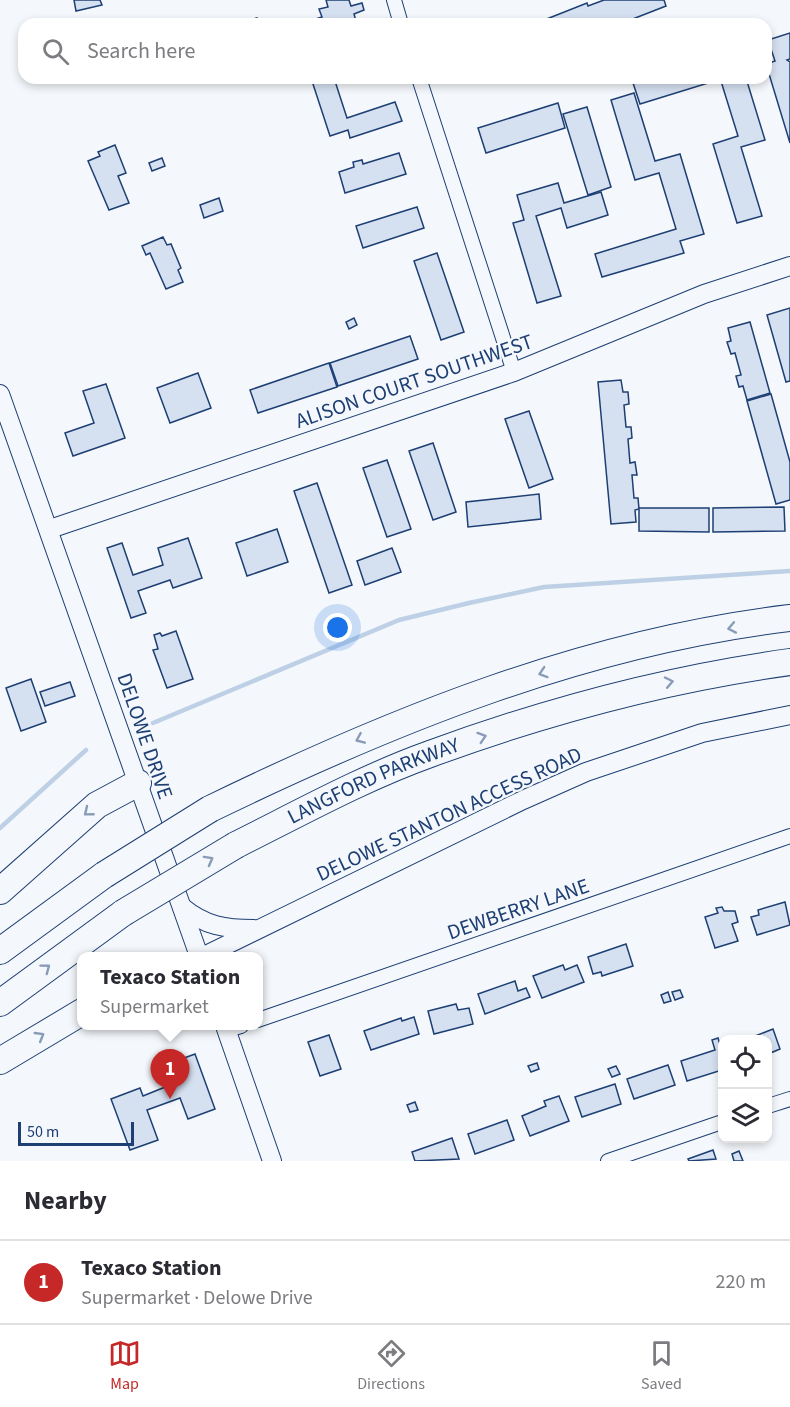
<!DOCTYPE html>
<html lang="en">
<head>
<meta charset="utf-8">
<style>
	:root { --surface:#fff; --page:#f2f2f3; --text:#2b2b33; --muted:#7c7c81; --line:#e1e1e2; --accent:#c62828 }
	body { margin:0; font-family:"Source Sans 3",sans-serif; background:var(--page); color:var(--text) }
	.controls { position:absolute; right:18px; bottom:18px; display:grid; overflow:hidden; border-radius:12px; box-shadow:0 3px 9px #0003 }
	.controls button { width:54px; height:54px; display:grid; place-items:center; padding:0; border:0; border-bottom:2px solid var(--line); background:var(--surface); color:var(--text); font:30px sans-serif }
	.scale { position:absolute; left:18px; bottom:15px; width:116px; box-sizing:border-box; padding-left:6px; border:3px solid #1d3f73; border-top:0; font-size:16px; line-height:21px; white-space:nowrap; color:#1d3f73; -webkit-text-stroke:4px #f4f7fb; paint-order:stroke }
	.you { position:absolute; left:338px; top:628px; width:21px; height:21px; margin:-15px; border:4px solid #fff; border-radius:50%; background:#1a73e8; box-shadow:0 0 0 9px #1a73e833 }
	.badge { display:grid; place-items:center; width:39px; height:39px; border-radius:50%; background:var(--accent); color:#fff; font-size:20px; font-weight:700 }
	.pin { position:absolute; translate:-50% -50px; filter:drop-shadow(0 2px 3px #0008) }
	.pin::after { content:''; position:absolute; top:32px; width:21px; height:18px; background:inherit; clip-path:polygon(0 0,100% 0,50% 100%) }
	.popup { position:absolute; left:77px; top:952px; width:186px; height:78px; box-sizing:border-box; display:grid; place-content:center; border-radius:12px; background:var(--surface); filter:drop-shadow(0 2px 4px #0005); font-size:20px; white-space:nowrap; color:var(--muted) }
	.popup b { font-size:22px; color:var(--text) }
	.popup::after { content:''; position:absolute; left:50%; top:100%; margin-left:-12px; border:12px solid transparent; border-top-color:var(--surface) }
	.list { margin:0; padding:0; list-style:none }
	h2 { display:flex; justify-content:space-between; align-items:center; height:78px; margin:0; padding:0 24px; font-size:26px }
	h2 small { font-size:20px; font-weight:400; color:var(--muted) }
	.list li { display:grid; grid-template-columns:39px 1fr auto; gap:18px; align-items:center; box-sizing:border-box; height:84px; padding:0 24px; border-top:2px solid var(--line) }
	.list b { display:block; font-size:22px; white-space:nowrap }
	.list p { margin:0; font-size:20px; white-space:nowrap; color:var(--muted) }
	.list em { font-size:20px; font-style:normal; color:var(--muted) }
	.icon { flex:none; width:33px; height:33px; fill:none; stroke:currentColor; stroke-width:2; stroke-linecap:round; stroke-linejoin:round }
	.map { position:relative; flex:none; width:790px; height:1161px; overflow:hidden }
	.search { position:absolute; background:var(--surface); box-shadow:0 3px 9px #0003; left:18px; right:18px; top:18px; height:66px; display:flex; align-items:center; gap:15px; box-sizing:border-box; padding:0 21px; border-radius:18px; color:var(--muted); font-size:22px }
	.sheet { height:162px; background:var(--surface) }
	nav { display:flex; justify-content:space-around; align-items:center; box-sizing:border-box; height:84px; border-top:2px solid var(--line); background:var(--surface); font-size:16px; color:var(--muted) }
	nav a { display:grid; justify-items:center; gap:3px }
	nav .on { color:var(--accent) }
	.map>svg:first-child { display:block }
</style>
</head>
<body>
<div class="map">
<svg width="790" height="1161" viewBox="0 0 790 1161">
	<rect width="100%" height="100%" fill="#f4f7fb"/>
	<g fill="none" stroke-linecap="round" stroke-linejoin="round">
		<!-- stream -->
		<g stroke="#bed0e5" stroke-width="4.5">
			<path d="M153,723L399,620L469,603L544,587L790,571"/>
			<path d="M0,828L86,750"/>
		</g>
	</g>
	<!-- building -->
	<g fill="#d5e0f0" stroke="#1d3f73" stroke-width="1.5">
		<path d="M74,0H100L102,5L76,11Z"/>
		<path d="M326,0H349L351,6L362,3L364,10L354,14L356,21L346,24L344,19L334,22L335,24H300L322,17L319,9L328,7Z"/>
		<path d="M604,0H664L666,6L620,24H534L587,3L588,6Z"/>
		<path d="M257,18L259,24H247L246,21Z"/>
		<path d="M790,33V59L787,60L790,62V143L766,64L775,61L768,40Z"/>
		<path d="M311,78H334L347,118L395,102L402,121L350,138L348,130L330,136Z"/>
		<path d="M639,78H718V80L640,104L632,80Z"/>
		<path d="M720,78H746L765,140L741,147L762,216L737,223L713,144L738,136Z"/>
		<path d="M634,93L655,161L680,154L704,234L680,241L684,253L602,277L595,254L676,229L659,173L635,180L611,100Z"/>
		<path d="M558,103L565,128L486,153L478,128Z"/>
		<path d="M587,107L611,187L588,195L563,114Z"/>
		<path d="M115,145L126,173L118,176L129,203L109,210L88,161L100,156L98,152Z"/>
		<path d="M399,153L406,174L345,193L339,172L354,167L353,162L362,160L363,164Z"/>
		<path d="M162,158L165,166L152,171L149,163Z"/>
		<path d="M558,183L564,203L601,192L608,215L567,228L561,208L536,216L561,296L537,303L513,223L524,220L517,195Z"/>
		<path d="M219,198L223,211L204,218L200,205Z"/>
		<path d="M417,207L424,228L363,248L356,226Z"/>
		<path d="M163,237L167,245L171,244L181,268L178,270L183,282L166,289L150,253L146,255L142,246Z"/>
		<path d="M437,253L464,332L441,340L414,261Z"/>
		<path d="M790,308V381L786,382L767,315Z"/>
		<path d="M354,318L357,325L349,329L346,322Z"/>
		<path d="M750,322L770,393L747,400L743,386L739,387L736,376L741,375L735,353L731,354L727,342L731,341L728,328Z"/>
		<path d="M410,336L418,359L338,386L330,363Z"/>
		<path d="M329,363L337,387L258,413L250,390Z"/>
		<path d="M198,373L211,408L170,423L157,388Z"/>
		<path d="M621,380L623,392H628L629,404L624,405L626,427H631L632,438L628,439L630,463L635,462L637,475H632L634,498H638L639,509L635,510L636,522L611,524L598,382Z"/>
		<path d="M106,384L125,438L73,456L65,433L94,423L83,391Z"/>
		<path d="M771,394L790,462V500L776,504L747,401Z"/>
		<path d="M529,411L553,479L529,488L505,419Z"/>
		<path d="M433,443L456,512L433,520L409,451Z"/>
		<path d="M387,460L411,529L387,537L363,468Z"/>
		<path d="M317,483L352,585L329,593L294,491Z"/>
		<path d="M539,494L541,519L468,527L466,502Z"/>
		<path d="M784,507L785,531L713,532V508Z"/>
		<path d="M639,508H709V532L639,531Z"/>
		<path d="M277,529L288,562L247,576L236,543Z"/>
		<path d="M188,538L202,578L173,588L170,580L138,591L146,613L131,618L107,548L122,543L133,575L163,565L158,548Z"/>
		<path d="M392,548L401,572L365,585L357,561Z"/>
		<path d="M176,631L193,679L167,688L153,650L158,649L154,635L160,633L162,636Z"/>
		<path d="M31,679L46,722L21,731L6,688Z"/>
		<path d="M70,682L75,696L45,706L40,692Z"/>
		<path d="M785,902L790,925L757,935L751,917L759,915L758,910Z"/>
		<path d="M722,907L724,911H735L738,922L732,924L738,941L715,948L705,917L718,913L716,908Z"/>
		<path d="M626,944L633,966L602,976L601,972L593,974L588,957Z"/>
		<path d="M563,965L565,970L577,965L584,982L542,998L533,976Z"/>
		<path d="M515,981L518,991L526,988L530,997L485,1014L478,994Z"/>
		<path d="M680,990L683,997L675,1000L672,992Z"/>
		<path d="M668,992L671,1001L664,1003L661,995Z"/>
		<path d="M456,1004L458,1010L469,1008L473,1024L434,1034L428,1011Z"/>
		<path d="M414,1017L419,1034L371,1050L364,1031L401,1018L402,1021Z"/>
		<path d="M773,1029L780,1049L768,1054V1040H745Z"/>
		<path d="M329,1035L341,1069L320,1076L308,1042Z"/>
		<path d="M718,1038L722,1051V1070L687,1081L681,1061L715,1050L712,1040Z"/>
		<path d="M195,1054L215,1109L188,1119L180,1098L147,1110L158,1140L130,1150L111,1099L140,1088L143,1096L175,1083L168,1064Z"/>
		<path d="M537,1063L539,1069L531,1072L528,1066Z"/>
		<path d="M668,1065L675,1085L634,1099L627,1079Z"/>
		<path d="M616,1066L620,1074L612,1077L608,1069Z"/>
		<path d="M615,1084L621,1104L582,1117L575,1097Z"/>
		<path d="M559,1096L569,1121L530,1136L522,1116L546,1106L544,1101Z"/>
		<path d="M415,1102L418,1110L410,1112L407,1105Z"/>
		<path d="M507,1120L514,1140L475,1154L468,1134Z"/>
		<path d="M452,1138L459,1159L415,1161L412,1152Z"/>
		<path d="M713,1150L716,1159L689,1161L688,1159Z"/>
		<path d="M739,1151L743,1161H734L732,1154Z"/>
	</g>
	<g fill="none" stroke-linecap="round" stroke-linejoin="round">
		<defs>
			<g id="minor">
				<path d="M394,0L401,24"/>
				<path d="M419,78L514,372"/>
				<path d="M258,1020L790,836"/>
				<path d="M227,1030L241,1026"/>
				<path d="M768,1106L790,1099"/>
				<path d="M608,1161L722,1122"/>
			</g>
			<g id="tertiary">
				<path d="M0,394L199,956"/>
				<path d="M50,529L514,372L704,294L790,266"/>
				<path d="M182,907C205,926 225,929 254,929"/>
				<path d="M204,956L523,800L586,772L702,733L790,715"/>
				<path d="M225,1026L272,1161"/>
			</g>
			<g id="motorway">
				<path d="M210,809C393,720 586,642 790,618"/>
				<path id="s1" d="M236,845C300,813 363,778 430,754C547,711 666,679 790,662"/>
				<path d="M0,891L97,805L138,783"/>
				<path d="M0,951L104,875"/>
				<path d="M0,1003L123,913"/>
				<path d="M0,1061L82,1012"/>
			</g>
		</defs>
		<!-- minor casing -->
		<use href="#minor" stroke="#1d3f73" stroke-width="16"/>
		<!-- tertiary casing -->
		<use href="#tertiary" stroke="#1d3f73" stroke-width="20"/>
		<!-- motorway casing -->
		<use href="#motorway" stroke="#1d3f73" stroke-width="28"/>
		<!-- minor -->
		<use href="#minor" stroke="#f4f7fb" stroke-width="14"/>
		<!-- tertiary -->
		<use href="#tertiary" stroke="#f4f7fb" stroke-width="18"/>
		<!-- motorway -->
		<use href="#motorway" stroke="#f4f7fb" stroke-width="26"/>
		<defs>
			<g id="motorway-bridge">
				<path d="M104,875L210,809"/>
				<path d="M123,913L236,845"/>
			</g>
		</defs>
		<!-- motorway-bridge casing -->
		<use href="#motorway-bridge" stroke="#1d3f73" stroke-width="28" stroke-linecap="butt"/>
		<!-- motorway-bridge -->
		<use href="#motorway-bridge" stroke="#f4f7fb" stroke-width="26"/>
	</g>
	<!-- one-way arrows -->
	<defs><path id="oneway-chevron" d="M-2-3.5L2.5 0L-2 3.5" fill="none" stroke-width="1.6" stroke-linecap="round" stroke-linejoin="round" transform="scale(1.5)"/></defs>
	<g stroke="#889bb7">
		<use href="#oneway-chevron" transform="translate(732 628) rotate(169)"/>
		<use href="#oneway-chevron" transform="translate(543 673) rotate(162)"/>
		<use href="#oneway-chevron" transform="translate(669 682) rotate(-12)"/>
		<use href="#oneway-chevron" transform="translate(482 737) rotate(-18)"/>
		<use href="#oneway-chevron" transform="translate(360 739) rotate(157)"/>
		<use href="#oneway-chevron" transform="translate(88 812) rotate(141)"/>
		<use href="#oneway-chevron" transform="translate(209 860) rotate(-29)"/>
		<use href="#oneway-chevron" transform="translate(46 968) rotate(-37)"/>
		<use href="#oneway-chevron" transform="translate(40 1036) rotate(-31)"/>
	</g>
	<g text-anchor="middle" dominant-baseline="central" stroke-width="4.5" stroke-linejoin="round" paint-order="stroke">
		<!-- street labels -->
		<g font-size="21" fill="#1d3f73" stroke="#f4f7fb">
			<text transform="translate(414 381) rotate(-19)">ALISON COURT SOUTHWEST</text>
			<text transform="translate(145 736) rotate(71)">DELOWE DRIVE</text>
			<text stroke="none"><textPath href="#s1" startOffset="152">LANGFORD PARKWAY</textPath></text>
			<text transform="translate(449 814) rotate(-25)">DELOWE STANTON ACCESS ROAD</text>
			<text transform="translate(518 909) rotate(-19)">DEWBERRY LANE</text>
		</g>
	</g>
</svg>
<div class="controls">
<button><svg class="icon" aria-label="locate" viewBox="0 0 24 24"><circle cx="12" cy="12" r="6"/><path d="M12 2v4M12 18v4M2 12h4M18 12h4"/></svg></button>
<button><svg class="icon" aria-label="layers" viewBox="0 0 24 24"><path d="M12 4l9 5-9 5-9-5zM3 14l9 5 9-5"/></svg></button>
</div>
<div class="scale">50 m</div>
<div class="you"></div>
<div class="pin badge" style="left:170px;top:1099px">1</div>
<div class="popup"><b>Texaco Station</b>Supermarket</div>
<div class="search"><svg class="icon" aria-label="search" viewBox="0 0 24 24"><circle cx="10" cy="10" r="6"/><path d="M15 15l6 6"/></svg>Search here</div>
</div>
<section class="sheet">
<h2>Nearby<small></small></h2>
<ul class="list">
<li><span class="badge">1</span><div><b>Texaco Station</b><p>Supermarket · Delowe Drive</p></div><em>220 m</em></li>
</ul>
</section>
<nav>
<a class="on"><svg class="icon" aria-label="map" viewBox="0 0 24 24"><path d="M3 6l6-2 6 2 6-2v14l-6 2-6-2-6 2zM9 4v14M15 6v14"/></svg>Map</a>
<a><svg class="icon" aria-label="directions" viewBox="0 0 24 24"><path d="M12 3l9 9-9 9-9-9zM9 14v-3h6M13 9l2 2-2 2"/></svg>Directions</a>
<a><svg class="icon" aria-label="saved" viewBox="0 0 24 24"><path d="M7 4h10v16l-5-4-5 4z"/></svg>Saved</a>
</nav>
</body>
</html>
